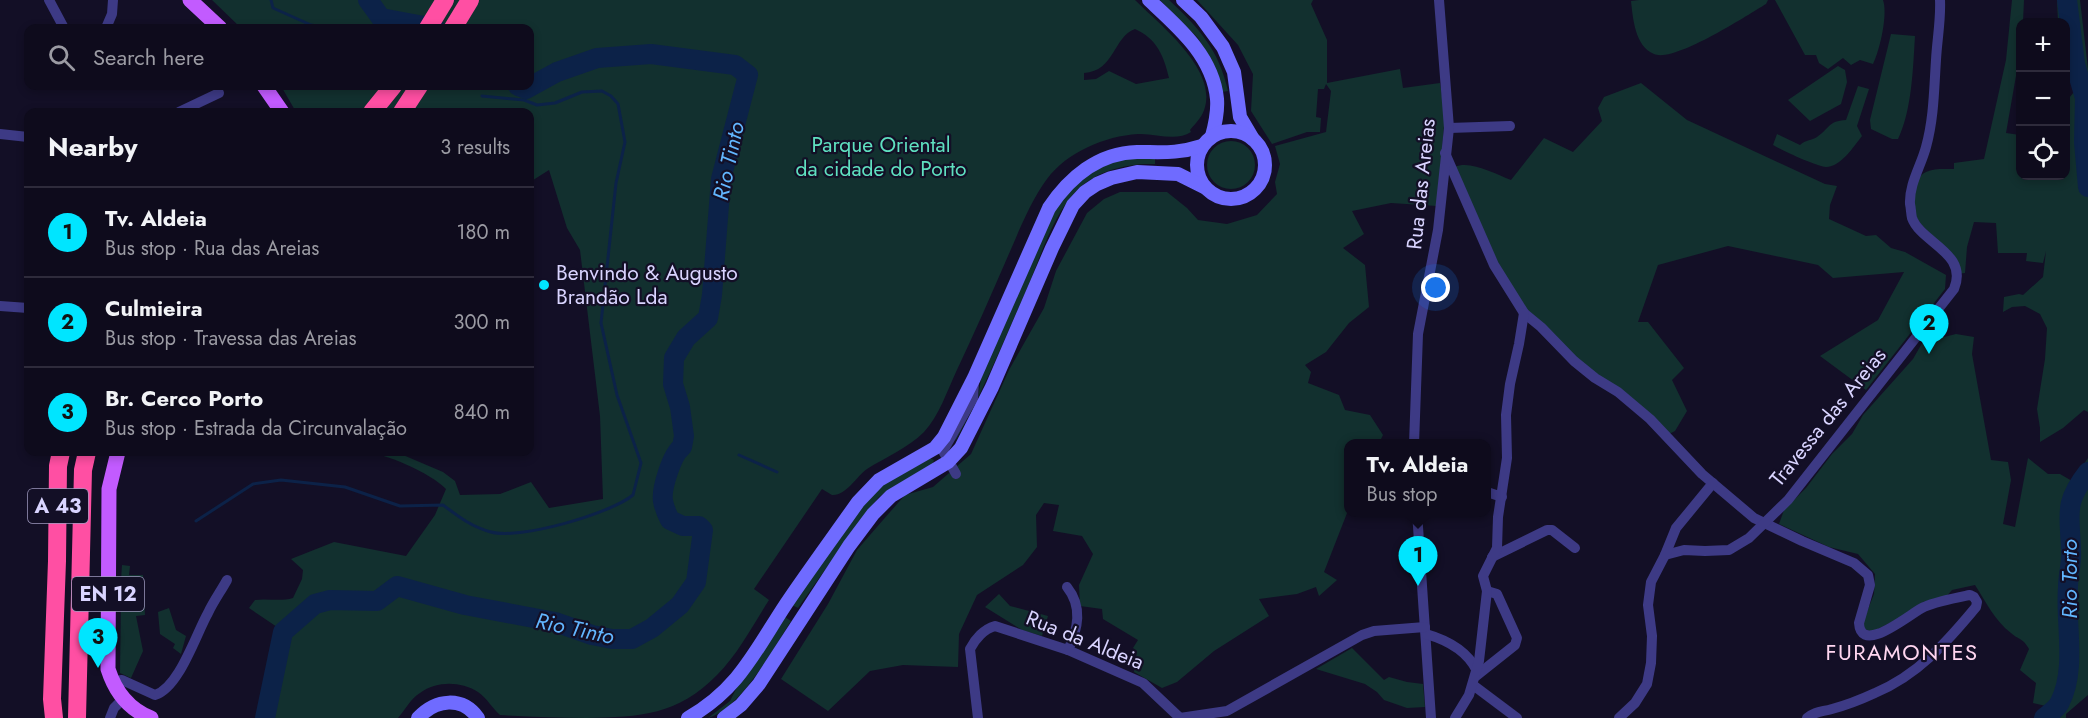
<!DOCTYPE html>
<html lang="en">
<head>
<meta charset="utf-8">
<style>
	:root { --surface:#0e0b1c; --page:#1c1929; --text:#f1f3f6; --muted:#9b9ba3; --line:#2e2b3b; --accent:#00e5ff }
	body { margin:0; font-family:Jost,sans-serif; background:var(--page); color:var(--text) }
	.controls { position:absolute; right:18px; top:18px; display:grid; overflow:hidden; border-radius:12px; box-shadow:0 3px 9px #0003 }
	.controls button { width:54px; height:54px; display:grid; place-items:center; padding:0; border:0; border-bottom:2px solid var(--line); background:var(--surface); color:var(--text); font:30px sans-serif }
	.you { position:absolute; left:1436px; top:288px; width:21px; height:21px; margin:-15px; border:4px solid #fff; border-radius:50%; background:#1a73e8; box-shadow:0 0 0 9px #1a73e833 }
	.badge { display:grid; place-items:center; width:39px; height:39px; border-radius:50%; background:var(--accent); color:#111; font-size:20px; font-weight:700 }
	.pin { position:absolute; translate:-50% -50px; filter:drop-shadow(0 2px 3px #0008) }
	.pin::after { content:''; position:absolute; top:32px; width:21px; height:18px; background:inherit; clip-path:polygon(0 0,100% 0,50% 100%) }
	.popup { position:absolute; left:1344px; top:439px; width:147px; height:78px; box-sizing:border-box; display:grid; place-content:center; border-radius:12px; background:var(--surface); filter:drop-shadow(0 2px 4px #0005); font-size:20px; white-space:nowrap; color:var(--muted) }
	.popup b { font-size:22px; color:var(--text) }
	.popup::after { content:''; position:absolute; left:50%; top:100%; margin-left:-12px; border:12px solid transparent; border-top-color:var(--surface) }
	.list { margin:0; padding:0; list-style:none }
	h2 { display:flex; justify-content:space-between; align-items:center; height:78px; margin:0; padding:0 24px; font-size:26px }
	h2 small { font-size:20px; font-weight:400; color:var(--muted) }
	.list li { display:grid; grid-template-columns:39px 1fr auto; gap:18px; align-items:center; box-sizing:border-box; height:90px; padding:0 24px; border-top:2px solid var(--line) }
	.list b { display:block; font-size:22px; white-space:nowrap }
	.list p { margin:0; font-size:20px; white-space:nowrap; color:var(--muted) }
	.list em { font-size:20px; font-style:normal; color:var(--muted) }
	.icon { flex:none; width:33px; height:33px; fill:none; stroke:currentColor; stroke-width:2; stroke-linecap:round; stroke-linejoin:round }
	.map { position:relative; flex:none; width:2088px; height:718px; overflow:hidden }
	.search { position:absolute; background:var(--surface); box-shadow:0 3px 9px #0003; left:24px; top:24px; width:510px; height:66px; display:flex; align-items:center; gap:15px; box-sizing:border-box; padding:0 21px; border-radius:12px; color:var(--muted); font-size:22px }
	.panel { position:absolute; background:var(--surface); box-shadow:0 3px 9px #0003; left:24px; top:108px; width:510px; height:348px; border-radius:12px }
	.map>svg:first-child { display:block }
</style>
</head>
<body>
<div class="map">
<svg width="2088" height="718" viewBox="0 0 2088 718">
	<rect width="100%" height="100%" fill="#130f26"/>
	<!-- green -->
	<g fill="#12302f" fill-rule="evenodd">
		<path d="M212,0H1135C1159,24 1216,68 1205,107C1203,116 1196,123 1190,130L1191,132C1176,142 1155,133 1138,134C1105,136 1067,152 1047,179C1030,202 1020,229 1008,256C991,295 974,334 956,372C947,391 939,416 924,432C908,448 886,457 867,469C856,477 846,496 832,495L822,489L754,589L769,600C753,625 738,654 717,675C678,715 640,717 587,718C558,718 529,717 500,715C492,708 487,698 478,692C460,681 437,681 420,693C411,698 405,710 398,718H262L280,629L249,608L255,600C268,598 280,602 293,598L302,579L303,570L291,559L334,542L406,556L435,515L446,489C431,473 382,451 360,452C342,452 327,459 309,452H396L443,472L455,481L460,495L500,494L531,482L549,508L603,499L600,416L580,250L567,228L549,170L530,182V112H296L281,86H530V28H241ZM1135,29C1157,39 1164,56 1169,78L1136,84L1109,71L1096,79L1084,80V73C1115,71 1113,37 1135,29Z"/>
		<path d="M1160,0H1169C1199,28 1219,50 1228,91L1222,92L1211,60L1198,38Z"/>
		<path d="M1197,0H1313L1311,4L1327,40V83L1400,69L1403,88L1440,83L1445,115L1437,206L1391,203L1352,211L1364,234L1343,248L1365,265L1369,307L1349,323L1326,352L1305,365L1311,372L1308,383L1339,395L1345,410L1370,415L1383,435L1379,443L1349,444V508L1324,572L1337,580L1319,596L1316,587L1297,594L1259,599L1269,616L1214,651L1177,682L1162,688L1134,672L1137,651L1133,648L1138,640L1103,619L1102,609L1080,606L1079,585L1093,554L1082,536L1053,531L1059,505L1044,503L1036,515L1037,547L1023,565L977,595L959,634L958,667L903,665L870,671L828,711L781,679L828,604L857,550L883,520L905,495L933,487L971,454L1009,370L1044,308L1056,271L1087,213L1104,199L1120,192H1167L1187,208L1198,220L1227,224L1257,215L1277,194L1275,182L1280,164L1275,146L1326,132L1331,91L1326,84L1324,89H1318L1316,117L1321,118L1320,132H1307L1272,144L1251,111L1253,74L1238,45Z"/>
		<path d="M1639,0H1768L1766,4C1746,16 1674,63 1654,54C1635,46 1633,19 1631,1Z"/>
		<path d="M1775,0H1883C1888,14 1880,50 1873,64L1860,60L1851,65L1843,58L1828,69L1819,63L1816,55H1805Z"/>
		<path d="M2012,0H2024L2023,22H2020V53L2006,133L2020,135V176H2066V102L2077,88L2073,89L2066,69V22H2058L2057,0H2080L2088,69V412L2084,410L2063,428L2040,442V428L2037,409L2045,359L2047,328L2040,314L2025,306L2012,307L2003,312L2004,297L2019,294L2023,295L2043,277L2046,251L2043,263L2026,261L2027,253H1998L1996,223L1974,222L1967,247L1965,273L1956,274L1959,265L1956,258C1949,250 1920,226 1917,218C1912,206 1912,178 1926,172C1934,168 1945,169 1954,169V163L1984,159L2006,60Z"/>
		<path d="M1891,34L1915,36C1913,68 1912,110 1898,139H1892L1871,129L1870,120Z"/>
		<path d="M1838,66L1845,70L1847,82L1841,104L1810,121L1788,100Z"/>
		<path d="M1641,83L1687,120L1825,184L1837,186L1830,205L1829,219L1866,236L1876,235L1891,248L1905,252L1946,275L1945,289L1866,390L1820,356L1878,320L1904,272L1833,278L1818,265L1728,246L1658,265L1638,322H1648L1684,368L1672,380L1687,411L1675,431L1669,434L1575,358L1527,311L1503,274L1455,167C1470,160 1495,174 1511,180L1544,138L1573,152L1602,121L1598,108L1604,97Z"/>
		<path d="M1858,86L1869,89L1857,126L1862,136C1854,146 1841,167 1826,167C1816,166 1783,151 1773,145L1777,134L1800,145C1807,139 1811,141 1817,137C1830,128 1828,121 1846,120Z"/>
		<circle cx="1231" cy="165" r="24"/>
		<path d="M1133,157L1155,158V164C1129,163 1098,170 1078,189C1053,214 1042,253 1028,286C1005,338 984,390 956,440L954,439L978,396L982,374L1061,197L1094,170L1112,162Z"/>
		<path d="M1933,330L1944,337L1956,334L1974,337L1972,354L1991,460L2008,462L2011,480L2003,524L2015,527L2028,458L2048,474H2060L2072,481L2088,458V465L2080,475L2061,515L2066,540L2064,576L2060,590L2064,631L2063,686L2050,707L2033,703L2036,683L2020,670L2029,649C2023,638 2019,640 2011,633C1995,621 1986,602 1975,585L1952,590L1945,598L1923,602L1909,613L1872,632L1865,629L1863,622L1874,594L1875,574L1858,554L1829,547L1779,524L1784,510L1806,488L1832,454L1852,434L1863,415L1913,359L1925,338Z"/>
		<path d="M929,458L934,460L932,465L891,488L879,497L860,520L798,608L792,605L859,509L885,483Z"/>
		<path d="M2088,475V695L2066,714V718H2047C2051,714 2057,711 2060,705C2077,680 2069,621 2069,591C2069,578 2073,566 2073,554C2074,519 2062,507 2088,475Z"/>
		<path d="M122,565L130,566L129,575H143L145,615L136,616L143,651L131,678L120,673L121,594L137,593L136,579L121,580Z"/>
		<path d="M999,594L1010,606L1048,616L1042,636L1022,630L985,607Z"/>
		<path d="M169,608L176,630L186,636L181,654L173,648L175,644L160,634L158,612Z"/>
		<path d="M785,617L791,621C773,649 741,708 708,718L730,701L737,687Z"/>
		<path d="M1352,648L1384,680L1389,677L1407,682L1423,684L1425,707L1407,708L1384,700L1377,692L1365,684L1316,669Z"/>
	</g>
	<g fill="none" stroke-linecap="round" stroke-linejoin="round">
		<!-- stream -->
		<g stroke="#0c2248" stroke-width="3">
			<path d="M271,0L273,8L311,25L328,28"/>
			<path d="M739,455L777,472"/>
			<path d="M196,521L253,484L281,480L345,487L400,506L443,505C459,517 472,527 491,532C519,540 610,514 633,495L641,463L617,395L601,323L616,183L625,142L618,104L611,96L602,91L582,92L555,103L537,105L524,100L482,96"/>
		</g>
		<!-- river -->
		<g stroke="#0c2248" stroke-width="20">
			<path d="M368,0L381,18L435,28"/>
			<path d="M2067,0L2075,64L2085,98L2084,142L2088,187"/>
			<path d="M265,718L283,632L315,604L330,600L377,601L397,586L465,605L555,622L592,635L612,639H632L652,628L680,605L696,582L703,530L699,526H683L670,520C667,514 664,507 663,501C661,489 672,454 682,447L684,436L680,407L673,384L674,358L686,338L708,318L712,295L721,179L748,75L735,65L651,54L597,58L557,72L526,89L518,86"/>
			<path d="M2044,718C2050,713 2057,709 2060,702C2077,669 2065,622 2068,587C2068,575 2072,563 2071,550C2070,514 2063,504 2088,472"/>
		</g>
		<!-- minor -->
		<g stroke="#3d3a85" stroke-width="10">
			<path d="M49,0L64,28"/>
			<path d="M106,28L112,14L113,0"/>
			<path d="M179,112L219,93"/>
			<path d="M1449,128L1510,126"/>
			<path d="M0,134L28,137"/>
			<path d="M1445,153L1494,265L1524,313L1541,327L1574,361L1595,378L1618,392L1650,419L1702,474L1754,518L1802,541L1854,563L1868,575L1870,585L1859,623C1861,657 1913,611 1924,607C1938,601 1955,598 1970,595L1974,597L1977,602L1976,607C1947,642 1918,675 1875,693C1862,699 1847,705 1832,709C1822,712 1815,711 1807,718"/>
			<path d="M0,306L28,308"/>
			<path d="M1414,444L1418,334L1438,230L1449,128L1439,0"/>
			<path d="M956,474L943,451L973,398L974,382"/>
			<path d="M1487,492L1502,497"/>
			<path d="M1417,512L1431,718"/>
			<path d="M1665,555L1684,550L1705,551L1729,550L1749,538L1788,500L1954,289C1969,253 1921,243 1912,218C1911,214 1911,208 1910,204C1909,184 1921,166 1926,147C1934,118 1934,89 1936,60C1937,40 1941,20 1940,0"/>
			<path d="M1492,557L1547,530H1552L1575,548"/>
			<path d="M1067,587C1083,607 1078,629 1068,650"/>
			<path d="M1426,634C1447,640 1467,650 1477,671"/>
			<path d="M1476,676L1515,645L1517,638L1497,594L1487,591"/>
			<path d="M112,682L122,680L155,695C179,688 196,634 208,613C213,602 221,591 227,580"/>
			<path d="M1473,685L1517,718"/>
			<path d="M110,718L114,708L123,699"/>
			<path d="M978,718L970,649C975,639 984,629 995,626L1068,650L1143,683L1180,718"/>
			<path d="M1180,718L1227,711L1362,635L1374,631L1425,627"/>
			<path d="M1455,718L1469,695L1479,661L1487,591L1483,576L1497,548L1498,517L1507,458L1506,415L1510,384L1519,344L1524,313"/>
			<path d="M1619,718L1635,703L1647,684L1651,663L1652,636L1648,605L1651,582L1665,555L1676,528L1713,483"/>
		</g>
		<!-- secondary -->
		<g stroke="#6f6bff" stroke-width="14">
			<path d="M1149,0C1178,27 1213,56 1217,99C1218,111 1215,125 1212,136"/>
			<path d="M1183,0L1201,17L1223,47L1234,72L1240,117L1253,139"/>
			<circle cx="1231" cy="165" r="34"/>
			<path d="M418,718C436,699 462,696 478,718"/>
			<path d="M688,718C739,689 755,651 786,604C809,570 834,536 858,502L879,480L935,448L944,437L974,378L1049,208C1069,178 1098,153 1137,152C1162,152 1177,154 1202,146"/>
			<path d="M724,718L741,705L759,684L849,546L873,514L891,496L948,462L961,448L992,387L1052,248L1073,205L1085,192L1097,184L1111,178L1137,172L1178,174L1204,187"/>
		</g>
		<!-- primary -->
		<g stroke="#c25bff" stroke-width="15">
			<path d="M190,0L220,28"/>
			<path d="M264,86L282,112"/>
			<path d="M118,452L109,489L108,669C115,691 128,709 151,718"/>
		</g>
		<!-- motorway -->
		<g stroke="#ff4fa3" stroke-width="18">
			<path d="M428,28L445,0"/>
			<path d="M453,28L470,0"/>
			<path d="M372,112L393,86"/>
			<path d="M402,112L419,86"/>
			<path d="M54,718L52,699L57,561L58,466L61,452"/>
			<path d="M77,718L83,470L87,452"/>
		</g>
	</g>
	<!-- markers -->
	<circle fill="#00e5ff" stroke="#130f26" stroke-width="2" cx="544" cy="285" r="6"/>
	<g text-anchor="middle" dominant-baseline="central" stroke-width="4.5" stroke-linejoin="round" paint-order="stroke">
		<!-- shield labels -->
		<g fill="#130f26" stroke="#9e99be" stroke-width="1.5">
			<rect x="28" y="489" width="60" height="34" rx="4.5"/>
			<rect x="72" y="577" width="72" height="34" rx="4.5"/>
		</g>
		<g font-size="20" font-weight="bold" fill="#d9d4ff">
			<text x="58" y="506">A 43</text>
			<text x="108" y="594">EN 12</text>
		</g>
		<!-- park labels -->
		<g font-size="21" fill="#5fe0c0" stroke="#130f26">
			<text x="881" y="145">Parque Oriental<tspan x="881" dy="24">da cidade do Porto</tspan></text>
		</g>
		<!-- street labels -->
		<g font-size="21" fill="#d9d4ff" stroke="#130f26">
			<text transform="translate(1421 184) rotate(-84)">Rua das Areias</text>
			<text transform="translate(1828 417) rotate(-51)">Travessa das Areias</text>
			<text transform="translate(1085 640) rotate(22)">Rua da Aldeia</text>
		</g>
		<!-- poi labels -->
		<g font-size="21" fill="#d9d4ff" stroke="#130f26" text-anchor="start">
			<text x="556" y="273">Benvindo &amp; Augusto<tspan x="556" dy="24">Brandão Lda</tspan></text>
		</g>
		<!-- water labels -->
		<g font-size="22" font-style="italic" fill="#62b6ff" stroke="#130f26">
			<text transform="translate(728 161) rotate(-78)">Rio Tinto</text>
			<text transform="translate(2069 579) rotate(-90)">Rio Torto</text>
			<text transform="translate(575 628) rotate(12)">Rio Tinto</text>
		</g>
		<!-- neighbourhood labels -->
		<g font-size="22" letter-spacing="1.5" fill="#ffd6f0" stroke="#130f26">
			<text x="1902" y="652">FURAMONTES</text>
		</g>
	</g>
</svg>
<div class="controls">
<button>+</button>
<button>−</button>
<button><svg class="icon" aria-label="locate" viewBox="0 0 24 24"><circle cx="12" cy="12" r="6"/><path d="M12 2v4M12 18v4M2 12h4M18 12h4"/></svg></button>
</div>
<div class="you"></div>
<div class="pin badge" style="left:1418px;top:586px">1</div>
<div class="popup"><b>Tv. Aldeia</b>Bus stop</div>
<div class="pin badge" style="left:1929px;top:354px">2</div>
<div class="pin badge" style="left:98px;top:668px">3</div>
<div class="search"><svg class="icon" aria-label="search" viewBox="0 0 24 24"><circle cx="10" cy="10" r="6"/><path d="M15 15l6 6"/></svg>Search here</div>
<section class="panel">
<h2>Nearby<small>3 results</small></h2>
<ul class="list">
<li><span class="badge">1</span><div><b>Tv. Aldeia</b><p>Bus stop · Rua das Areias</p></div><em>180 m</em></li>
<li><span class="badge">2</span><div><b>Culmieira</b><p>Bus stop · Travessa das Areias</p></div><em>300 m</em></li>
<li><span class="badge">3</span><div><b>Br. Cerco Porto</b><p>Bus stop · Estrada da Circunvalação</p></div><em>840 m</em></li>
</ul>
</section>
</div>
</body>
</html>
